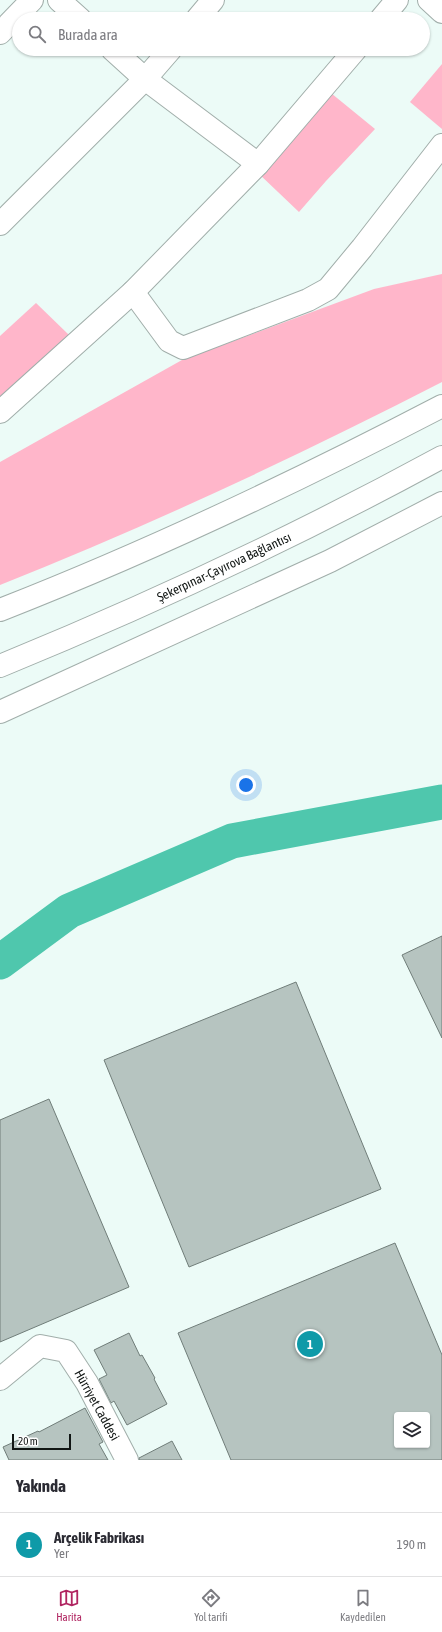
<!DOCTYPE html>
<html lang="tr">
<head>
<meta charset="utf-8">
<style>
	:root { --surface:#fff; --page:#f2f2f3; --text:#2b2b33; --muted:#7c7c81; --line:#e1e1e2; --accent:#b02460 }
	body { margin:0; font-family:"Asap Condensed",sans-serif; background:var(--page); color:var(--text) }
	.controls { position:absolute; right:12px; bottom:12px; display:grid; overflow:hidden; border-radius:4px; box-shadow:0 1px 3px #0004 }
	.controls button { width:36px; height:36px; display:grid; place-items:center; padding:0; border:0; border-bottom:1px solid var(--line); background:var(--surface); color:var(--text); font:20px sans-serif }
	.scale { position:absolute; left:12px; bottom:10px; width:59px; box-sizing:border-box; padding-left:4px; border:2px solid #111614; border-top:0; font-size:11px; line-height:14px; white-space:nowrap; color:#111614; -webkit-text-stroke:3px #fff; paint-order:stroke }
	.you { position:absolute; left:246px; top:785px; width:14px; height:14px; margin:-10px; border:3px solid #fff; border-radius:50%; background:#1a73e8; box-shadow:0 0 0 6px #1a73e833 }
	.badge { display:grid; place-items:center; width:26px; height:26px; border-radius:50%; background:var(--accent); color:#fff; font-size:13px; font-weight:700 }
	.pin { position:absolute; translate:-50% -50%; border:2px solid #fff; box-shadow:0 1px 4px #0006 }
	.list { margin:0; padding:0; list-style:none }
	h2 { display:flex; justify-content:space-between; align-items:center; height:52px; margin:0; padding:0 16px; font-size:17px }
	h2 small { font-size:13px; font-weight:400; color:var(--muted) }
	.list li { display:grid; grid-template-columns:26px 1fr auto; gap:12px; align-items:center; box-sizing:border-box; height:64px; padding:0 16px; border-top:1px solid var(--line) }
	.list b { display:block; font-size:15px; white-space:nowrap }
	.list p { margin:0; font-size:13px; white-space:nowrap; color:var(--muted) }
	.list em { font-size:13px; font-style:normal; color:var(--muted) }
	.icon { flex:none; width:22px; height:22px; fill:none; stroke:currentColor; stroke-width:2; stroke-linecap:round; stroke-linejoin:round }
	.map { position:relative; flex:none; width:442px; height:1460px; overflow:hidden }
	.search { position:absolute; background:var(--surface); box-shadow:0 1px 3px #0004; left:12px; right:12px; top:12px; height:44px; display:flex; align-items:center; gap:10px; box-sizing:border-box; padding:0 14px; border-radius:22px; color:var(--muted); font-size:15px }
	.sheet { height:116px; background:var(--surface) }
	nav { display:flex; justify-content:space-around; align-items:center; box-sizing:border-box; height:56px; border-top:1px solid var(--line); background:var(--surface); font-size:11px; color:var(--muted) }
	nav a { display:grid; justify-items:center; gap:2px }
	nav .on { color:var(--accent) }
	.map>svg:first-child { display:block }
</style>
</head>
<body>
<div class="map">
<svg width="442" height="1460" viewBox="0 0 442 1460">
	<rect width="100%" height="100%" fill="#ecfbf7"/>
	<!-- green -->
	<g fill="#ffb6ca">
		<path d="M442,64V129L410,102Z"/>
		<path d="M326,89L375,129L326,181L299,212L257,172Z"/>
		<path d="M442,274V382C298,456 151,525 0,585V462L182,360L374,289Z"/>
		<path d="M36,303L69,335L0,397V336Z"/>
	</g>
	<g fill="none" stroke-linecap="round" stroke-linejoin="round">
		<!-- river -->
		<path stroke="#4fc7ad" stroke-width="35" d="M0,962L69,911L232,841L442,802"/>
	</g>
	<!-- building -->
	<g fill="#b6c4c0" stroke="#707d79" fill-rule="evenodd">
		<path d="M442,936V1038L402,955Z"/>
		<path d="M296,982L381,1189L189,1267L104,1060Z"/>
		<path d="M49,1099L129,1287L0,1342V1120Z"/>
		<path d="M395,1243L442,1355V1460H231L178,1333ZM397,1415H427V1445H397Z"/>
		<path d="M129,1333L140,1356L142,1355L155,1378L154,1379L167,1404L127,1425L114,1401L111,1403L99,1379L107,1375L94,1350Z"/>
		<path d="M85,1408L103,1442L99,1444L108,1460H9L3,1447L38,1431L39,1432Z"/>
		<path d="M172,1441L182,1460H139V1458Z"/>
	</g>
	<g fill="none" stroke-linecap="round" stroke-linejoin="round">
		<defs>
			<g id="minor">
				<path d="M59,0L80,19"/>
				<path d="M429,0L442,12"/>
				<path d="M197,19L213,0"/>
				<path d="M381,19L397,0"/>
				<path d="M0,33L32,0"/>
				<path d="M112,49L145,79L258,164"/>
				<path d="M0,224L145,79L171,49"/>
				<path d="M133,292L169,341L183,348L308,300L328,289L362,248L442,145"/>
				<path d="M0,412L133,292L258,164L356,49"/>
				<path d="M0,712L330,561L442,503"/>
				<path d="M0,1379L40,1346L66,1351L87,1383L127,1460"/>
			</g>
			<g id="highway">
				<path d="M0,610C151,551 298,481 442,406"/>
				<path d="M0,666C151,604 299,535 442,457"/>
			</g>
		</defs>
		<!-- minor casing -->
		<use href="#minor" stroke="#a1aeaa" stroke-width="24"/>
		<!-- highway casing -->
		<use href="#highway" stroke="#a1aeaa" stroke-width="24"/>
		<!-- minor -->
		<use href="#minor" stroke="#fff" stroke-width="22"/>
		<!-- highway -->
		<use href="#highway" stroke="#fff" stroke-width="22"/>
	</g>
	<g text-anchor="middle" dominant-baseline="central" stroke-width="3" stroke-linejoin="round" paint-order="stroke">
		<!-- street labels -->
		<g font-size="13" fill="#111614" stroke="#fff">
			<text transform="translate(224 567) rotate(-25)">Şekerpınar-Çayırova Bağlantısı</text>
			<text transform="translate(97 1405) rotate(61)">Hürriyet Caddesi</text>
		</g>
	</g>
</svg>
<div class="controls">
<button><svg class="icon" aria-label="layers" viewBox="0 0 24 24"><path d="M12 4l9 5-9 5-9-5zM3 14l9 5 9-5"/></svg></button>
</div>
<div class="scale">20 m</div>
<div class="you"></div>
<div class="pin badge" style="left:310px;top:1344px;background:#0f9aa8">1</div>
<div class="search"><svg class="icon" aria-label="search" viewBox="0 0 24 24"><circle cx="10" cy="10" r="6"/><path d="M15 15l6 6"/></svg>Burada ara</div>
</div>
<section class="sheet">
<h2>Yakında<small></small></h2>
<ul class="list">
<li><span class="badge" style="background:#0f9aa8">1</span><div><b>Arçelik Fabrikası</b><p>Yer</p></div><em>190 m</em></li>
</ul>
</section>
<nav>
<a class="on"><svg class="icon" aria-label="map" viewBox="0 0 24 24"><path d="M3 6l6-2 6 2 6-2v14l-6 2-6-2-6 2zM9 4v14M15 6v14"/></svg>Harita</a>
<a><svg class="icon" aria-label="directions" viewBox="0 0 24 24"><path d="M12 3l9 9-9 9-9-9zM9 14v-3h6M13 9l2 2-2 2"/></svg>Yol tarifi</a>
<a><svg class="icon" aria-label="saved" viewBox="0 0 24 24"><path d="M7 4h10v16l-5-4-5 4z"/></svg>Kaydedilen</a>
</nav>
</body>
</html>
